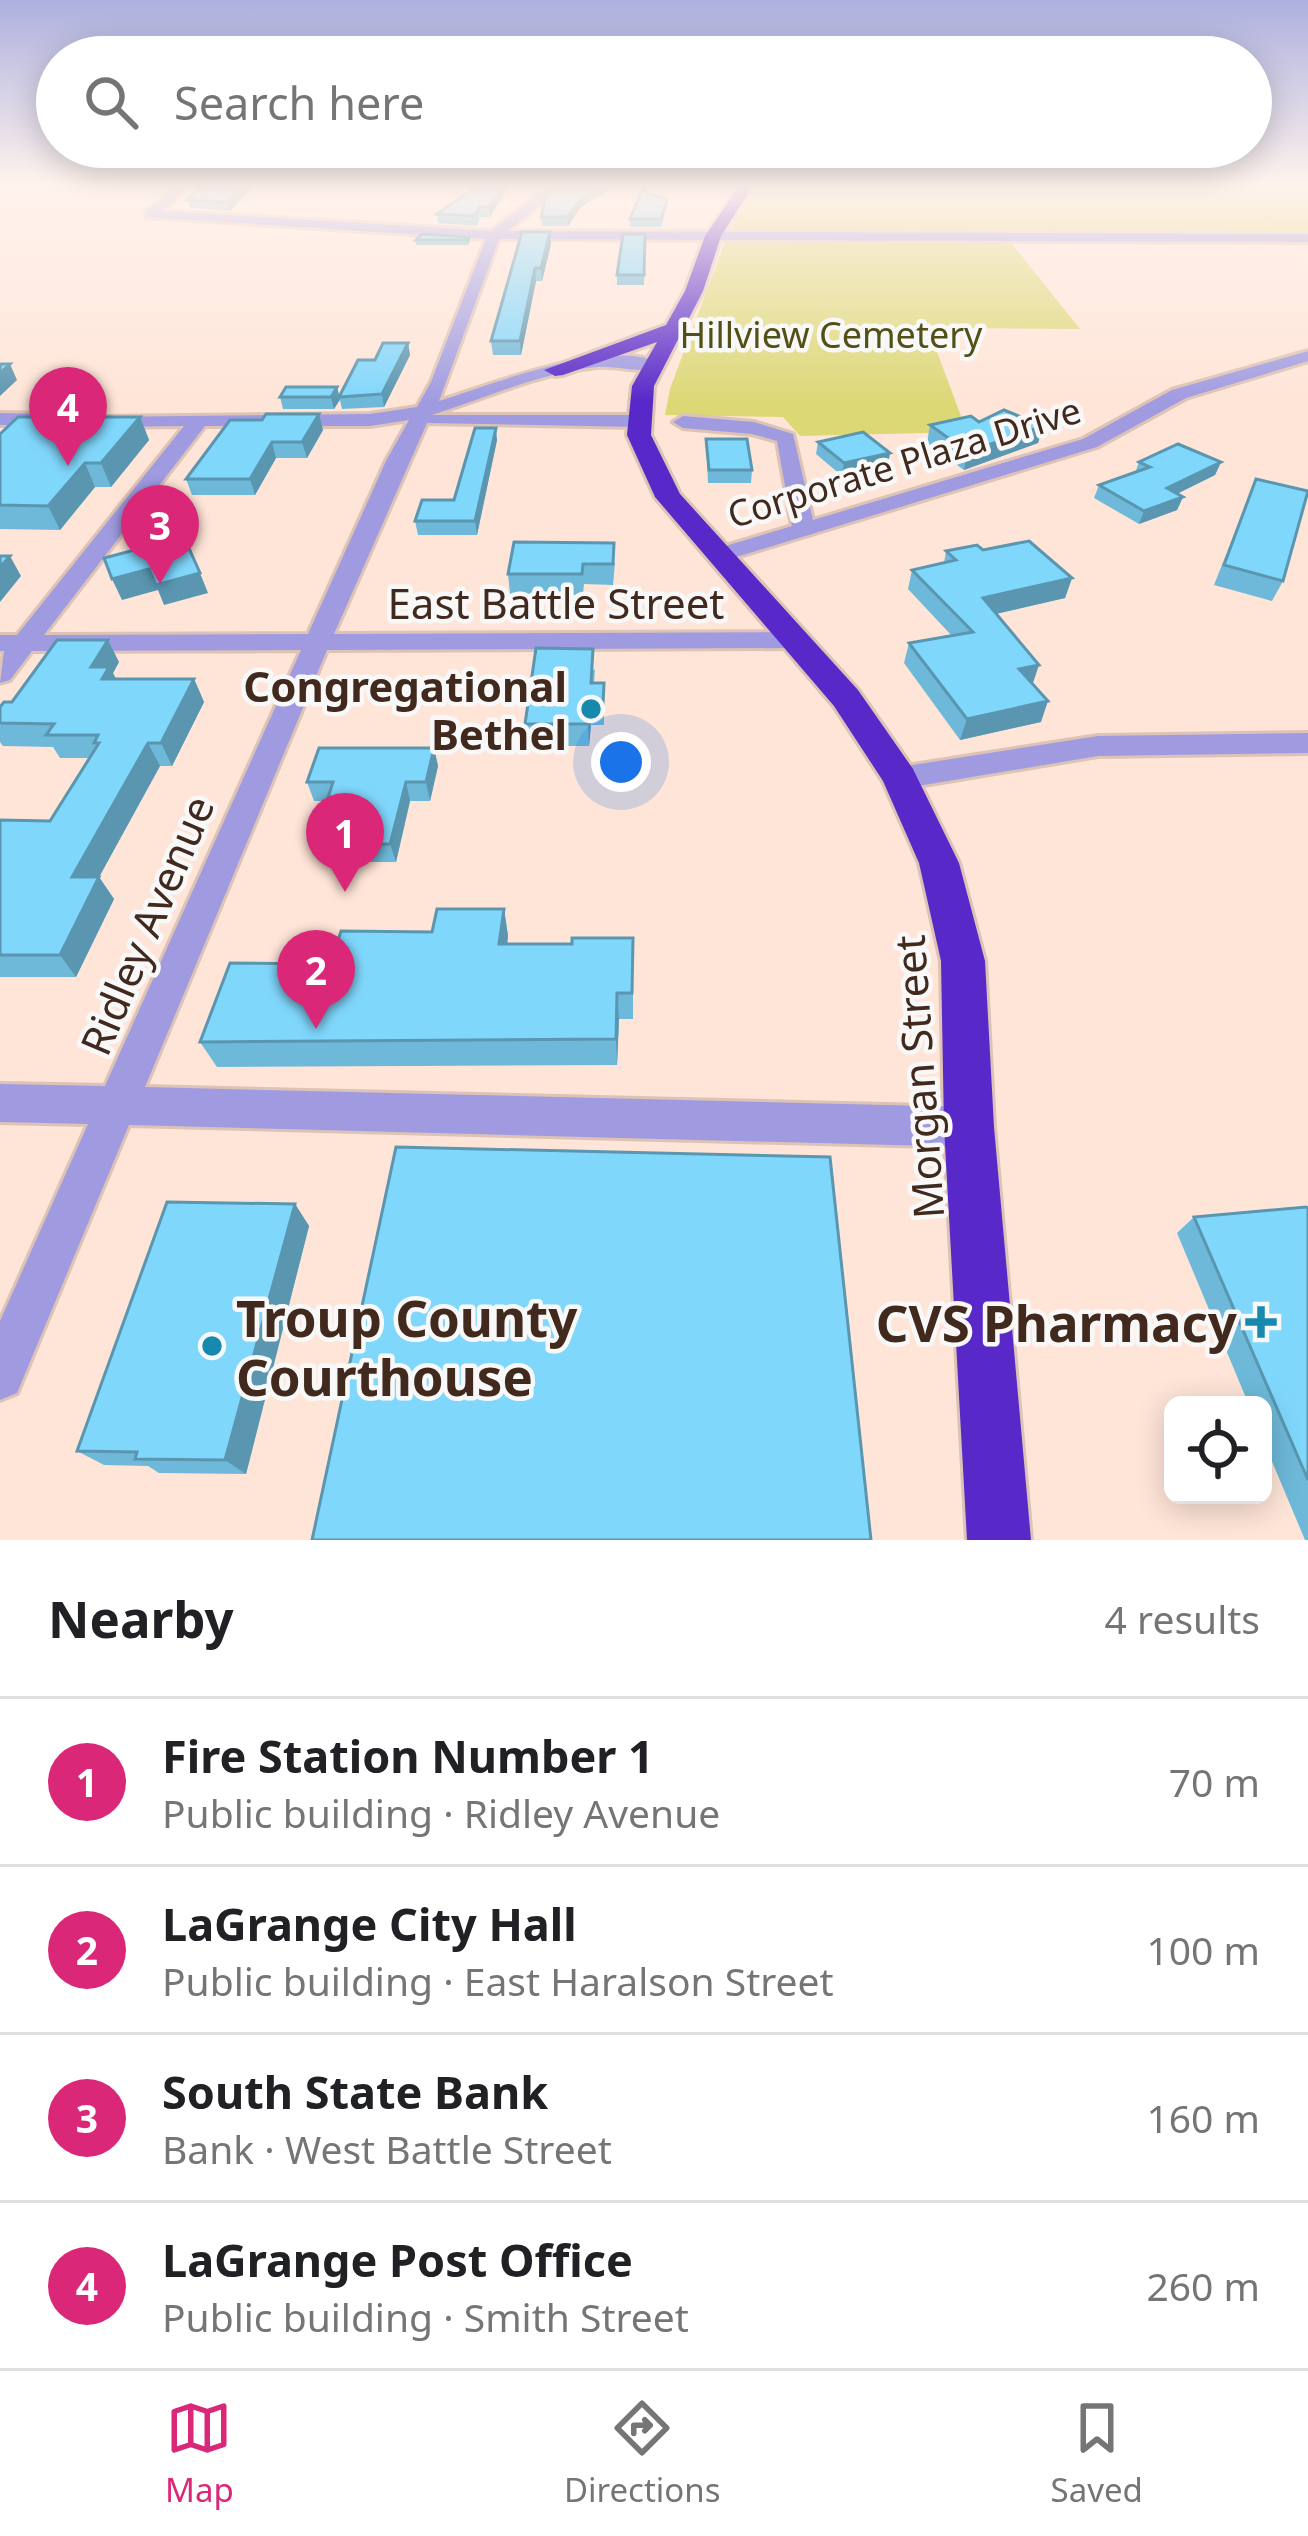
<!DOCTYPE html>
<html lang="en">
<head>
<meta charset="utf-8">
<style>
	:root { --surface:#fff; --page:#f2f2f2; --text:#202124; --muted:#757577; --line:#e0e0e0; --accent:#db2777 }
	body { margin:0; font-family:"Noto Sans",sans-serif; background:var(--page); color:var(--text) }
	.controls { position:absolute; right:36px; bottom:36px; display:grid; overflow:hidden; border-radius:18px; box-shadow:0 6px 30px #0003 }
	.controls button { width:108px; height:108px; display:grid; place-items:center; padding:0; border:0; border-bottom:3px solid var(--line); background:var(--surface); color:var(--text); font:60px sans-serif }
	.you { position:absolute; left:621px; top:762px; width:42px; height:42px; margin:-30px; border:9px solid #fff; border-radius:50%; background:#1a73e8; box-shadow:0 0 0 18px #1a73e833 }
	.badge { display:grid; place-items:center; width:78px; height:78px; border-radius:50%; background:var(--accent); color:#fff; font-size:39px; font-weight:700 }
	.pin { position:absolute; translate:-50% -99px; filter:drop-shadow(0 3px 6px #0008) }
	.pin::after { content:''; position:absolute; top:63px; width:42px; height:36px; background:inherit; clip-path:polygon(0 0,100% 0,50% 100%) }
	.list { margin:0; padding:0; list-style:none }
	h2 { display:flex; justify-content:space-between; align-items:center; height:156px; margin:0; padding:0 48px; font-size:51px }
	h2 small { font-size:39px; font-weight:400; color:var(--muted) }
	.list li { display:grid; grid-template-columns:78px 1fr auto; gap:36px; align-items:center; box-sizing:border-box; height:168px; padding:0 48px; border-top:3px solid var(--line) }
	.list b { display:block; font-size:45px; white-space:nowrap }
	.list p { margin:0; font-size:39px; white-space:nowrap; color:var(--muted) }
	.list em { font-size:39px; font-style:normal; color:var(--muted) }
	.icon { flex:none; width:66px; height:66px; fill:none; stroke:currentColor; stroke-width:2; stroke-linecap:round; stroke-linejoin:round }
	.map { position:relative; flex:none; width:1308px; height:1540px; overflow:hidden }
	.search { position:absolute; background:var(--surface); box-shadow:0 6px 30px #0003; left:36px; right:36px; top:36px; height:132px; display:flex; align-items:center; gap:30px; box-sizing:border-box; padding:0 42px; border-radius:66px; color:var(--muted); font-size:45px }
	.sheet { height:828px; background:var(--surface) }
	nav { display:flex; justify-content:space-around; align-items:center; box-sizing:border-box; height:168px; border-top:3px solid var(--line); background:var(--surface); font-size:33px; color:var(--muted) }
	nav a { display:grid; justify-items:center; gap:6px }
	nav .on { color:var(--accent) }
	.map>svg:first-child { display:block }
</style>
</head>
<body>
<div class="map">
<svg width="1308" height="1540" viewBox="0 0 1308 1540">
	<rect width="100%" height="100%" fill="#ffe5d8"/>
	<!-- green -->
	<g fill="#dcd876">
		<path d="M754,186H1308V235L727,234Z"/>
		<path d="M726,239H1008L1080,329L928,328L967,432L800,436L783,417L665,415L670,389Z"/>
	</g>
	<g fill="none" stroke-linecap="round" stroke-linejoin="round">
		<defs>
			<g id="minor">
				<path d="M177,186H191L163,211L491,231L549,186H563L508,231L1308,234V242L499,239L439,401C490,385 616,335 662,365C645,376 618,365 597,367C542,372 485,398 432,415H637L647,421L637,427L427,423L334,634L793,632L806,640L793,648L327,650L145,1087L969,1107L983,1113L989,1127L983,1141L969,1147L129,1125L17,1393L0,1400V1321L88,1124L0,1122V1084L105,1086L301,650L32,651L10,680L0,683L4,651H0V635H17L184,426L102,427L95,425V417L370,414L417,407L431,382L486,239L146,217V211ZM409,420L386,461L308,634L44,635L205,426H370Z"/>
				<path d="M1308,351V361L1186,398L1097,447L720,562L712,560V550L792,526L777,441L752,434L683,428L673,422L683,416L754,422L793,434L813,520L1083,439L1172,390Z"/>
				<path d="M0,413L54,414L64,420L54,426L0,425Z"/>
				<path d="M1308,733V753L1098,756L900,789L889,786L885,778L889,770L900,767L1098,736Z"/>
			</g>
			<path id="highway" d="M739,186H753L721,236L703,291L654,386L651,435L680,494L858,690L913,769L959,863L985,961L994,1127L1031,1540H967L944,1127L941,961L919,863L883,781L834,706L655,497L627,435L632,386L657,342L563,375L555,376L544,370L666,325L685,291L705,236Z"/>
		</defs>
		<!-- minor casing -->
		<use href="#minor" stroke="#ddc3b6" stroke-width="6"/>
		<!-- highway casing -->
		<use href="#highway" stroke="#ddc3b6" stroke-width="6"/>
		<!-- minor -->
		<use href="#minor" fill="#a09be1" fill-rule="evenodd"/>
		<!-- highway -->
		<use href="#highway" fill="#5828c9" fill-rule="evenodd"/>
	</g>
	<!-- wall -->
	<g fill="#6eb9d9">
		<path d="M254,186L230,211L190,208L187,200Z"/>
		<path d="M509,186L490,217H480L477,226L438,223L437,214Z"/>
		<path d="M558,186H608V190L580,208L568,226H542L541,217Z"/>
		<path d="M646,193L667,207L661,227H630V219Z"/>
		<path d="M550,232L551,244L542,281H536L521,355H493L491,341Z"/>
		<path d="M645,234L644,285H617V275Z"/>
		<path d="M416,240H468L470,242L468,245H416Z"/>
		<path d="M408,343L410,355L384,407L342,409L340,400L334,409H283L280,397L337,387L339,396L375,360Z"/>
		<path d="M140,417L149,440L111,487H95L60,530L0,529V434Z"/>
		<path d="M262,420L323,430L307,458H276L255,495H192L186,479Z"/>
		<path d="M979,422L1043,426L1038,443L964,470L927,443L930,425Z"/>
		<path d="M706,439L752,470L751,483H708Z"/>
		<path d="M497,440L477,535H418L415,521L454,500Z"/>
		<path d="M818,442L888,465L842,476L816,454Z"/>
		<path d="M1139,462H1221L1215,475L1177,494L1183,497L1177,510L1139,524L1094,498L1099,485L1135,473Z"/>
		<path d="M1256,479L1283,581L1272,601L1214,585Z"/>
		<path d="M514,542L615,563L613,585L584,584L583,595L510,594L508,574Z"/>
		<path d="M983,550L1072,578L1065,598L996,614L1033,684L1041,722L960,740L904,663L909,643L952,636L908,589L912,570L944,563L946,551Z"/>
		<path d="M119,662L113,673L116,679H194L204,702L172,766H160L99,877L114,899L76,977H0V820L50,821L89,758H60L53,747L3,746L0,742V707Z"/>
		<path d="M595,669L594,683H604V725H591L589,746H527L525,724Z"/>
		<path d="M434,748L438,766L430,801H410L396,862H320L313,844L327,801H314L307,782Z"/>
		<path d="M504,909L508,936L507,944H572L633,938V1019H619L617,1065L217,1067L200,1042L331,964Z"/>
		<path d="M295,1204L309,1226L246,1474L159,1473L148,1466L104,1465L77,1451Z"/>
		<path d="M1308,1208V1540H1305L1263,1440V1405H1249L1177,1233L1194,1217Z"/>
	</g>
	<!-- shaded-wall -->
	<g fill="#5a96b0">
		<path d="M243,186H254L230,211L227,202Z"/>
		<path d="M503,186H509L490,217L489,207Z"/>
		<path d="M601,186H608V190L580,208L568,226L567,217L580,200Z"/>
		<path d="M550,232L551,244L542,281L541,268Z"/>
		<path d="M535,268L536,281L521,355L520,341Z"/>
		<path d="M408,343L410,355L384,407L382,394Z"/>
		<path d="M10,364L17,380L0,396V373Z"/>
		<path d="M337,387L340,399L334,409L331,397Z"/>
		<path d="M319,414L323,430L307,458L302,442Z"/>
		<path d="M140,417L149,440L111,487L101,463Z"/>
		<path d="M1043,426L1038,443L964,470L968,452Z"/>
		<path d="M496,428L497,440L477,535L475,521Z"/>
		<path d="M272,442L276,458L255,495L250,479Z"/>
		<path d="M890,453L888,465L842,476L844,463Z"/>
		<path d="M1221,462L1215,475L1162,501L1167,488Z"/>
		<path d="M85,463L95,487L60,530L48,506Z"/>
		<path d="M1183,497L1177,510L1139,524L1144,511Z"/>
		<path d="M10,556L21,576L0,602V567Z"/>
		<path d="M149,569L200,573L208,593L164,605L158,590L122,600L112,579Z"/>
		<path d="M1072,578L1065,598L977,618L983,598Z"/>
		<path d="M108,640L119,662L113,673L121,690L114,702L91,667Z"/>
		<path d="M1039,665L1032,686L1019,669Z"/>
		<path d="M194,679L204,702L172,766L161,743Z"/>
		<path d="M1048,701L1041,722L960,740L967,719Z"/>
		<path d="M590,704L591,725L589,746L588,724Z"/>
		<path d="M148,743L160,766L87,899L72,877Z"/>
		<path d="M434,748L438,766L430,801L426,782Z"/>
		<path d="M406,782L410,801L396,862L390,844Z"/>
		<path d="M99,877L114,899L76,977L60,955Z"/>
		<path d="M504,909L508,936L504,971L499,944Z"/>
		<path d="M617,993L619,1019L617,1065L616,1039Z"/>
		<path d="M295,1204L309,1226L246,1474L225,1460Z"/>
	</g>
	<!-- building -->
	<g fill="#80d7fc" stroke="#5a96b0" stroke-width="3">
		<path d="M202,186H243L227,202L187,200Z"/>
		<path d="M477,186H503L489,207H479L475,216L437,214Z"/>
		<path d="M558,186H601L580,200L567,217H541L546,196Z"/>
		<path d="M644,186L646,193L667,199L661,219H630Z"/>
		<path d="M522,232H550L541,268H535L520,341H491Z"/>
		<path d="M422,234L469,237L468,240H416Z"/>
		<path d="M623,234H645L644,275H617Z"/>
		<path d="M383,343H408L382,394L339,397L358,360H375Z"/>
		<path d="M0,364H10L0,373Z"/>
		<path d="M286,387H337L331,397H280Z"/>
		<path d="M1004,410L1043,426L968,452L930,425L971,416L979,422Z"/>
		<path d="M266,414H319L302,442H272L250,479H186L230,420H262Z"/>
		<path d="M18,417H140L101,463H85L48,506L0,505V434Z"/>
		<path d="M475,428H496L475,521H415L422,500H454Z"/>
		<path d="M863,432L890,453L844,463L818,442Z"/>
		<path d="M706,439H747L752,470H709Z"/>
		<path d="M1178,444L1221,462L1167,488L1183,497L1144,511L1099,485L1150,467L1139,462Z"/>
		<path d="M1256,479L1308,491L1283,581L1224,565Z"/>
		<path d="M184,537L200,573L156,585L149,569L112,579L104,558Z"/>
		<path d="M1029,541L1072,578L983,598L1039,665L1019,669L1048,701L967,719L909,643L973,632L912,570L956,560L946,551L977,545L983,550Z"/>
		<path d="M514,542L614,543L613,564H583L582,574H508Z"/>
		<path d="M0,556H10L0,567Z"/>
		<path d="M57,640H108L91,667H109L102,679H194L161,743H148L72,877H99L60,955H0V820L50,821L99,743H94L98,735H46L54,724L0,723V707L4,702H12Z"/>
		<path d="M536,648L593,649L591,683H604L603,704H590L588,724H525Z"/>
		<path d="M319,748H434L426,782H406L390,844H313L333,782H307Z"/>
		<path d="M437,909H504L499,944H572V938H633L632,993H617L616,1039L200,1042L230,963L331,964L341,931L432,932Z"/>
		<path d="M396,1147L830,1157L871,1540H312Z"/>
		<path d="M167,1202L295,1204L225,1460L135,1459L137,1452L77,1451Z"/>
		<path d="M1306,1207L1308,1208V1480L1194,1217Z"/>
	</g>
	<!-- sky -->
	<linearGradient id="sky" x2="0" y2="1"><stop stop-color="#adb0df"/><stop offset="0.46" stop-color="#fff3ed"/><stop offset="1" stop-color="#fff3ed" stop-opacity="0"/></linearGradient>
	<rect width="1308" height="402" fill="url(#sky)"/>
	<!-- markers -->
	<g fill="#1788ae" stroke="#f8f8f8" stroke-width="4.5">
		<circle cx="591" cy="709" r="12"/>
		<path d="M1255 1304h12v12h12v12h-12v12h-12v-12h-12v-12h12z"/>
		<circle cx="212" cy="1346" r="12"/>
	</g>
	<g text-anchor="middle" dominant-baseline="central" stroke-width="9" stroke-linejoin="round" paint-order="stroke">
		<!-- far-park labels -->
		<g font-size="36" fill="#525016" stroke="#f8f8f8">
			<text x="831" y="334">Hillview Cemetery</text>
		</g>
		<!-- far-street labels -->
		<g font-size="36" fill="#41291d" stroke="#f8f8f8">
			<text transform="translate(904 462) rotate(-17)">Corporate Plaza Drive</text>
		</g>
		<!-- street labels -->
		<g font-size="42" fill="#41291d" stroke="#f8f8f8">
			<text x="556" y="602">East Battle Street</text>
			<text transform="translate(146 925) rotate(-67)">Ridley Avenue</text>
			<text transform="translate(918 1077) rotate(-94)">Morgan Street</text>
		</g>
		<!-- poi labels -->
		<g font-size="42" font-weight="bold" fill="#41291d" stroke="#f8f8f8" text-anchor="end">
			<text x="567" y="685">Congregational<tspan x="567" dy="48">Bethel</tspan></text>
		</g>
		<!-- near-poi labels -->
		<g font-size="51" font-weight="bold" fill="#41291d" stroke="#f8f8f8" text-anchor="start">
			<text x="236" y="1317">Troup County<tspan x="236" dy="59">Courthouse</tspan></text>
			<text x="1237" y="1322" text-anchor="end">CVS Pharmacy</text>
		</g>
	</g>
</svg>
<div class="controls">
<button><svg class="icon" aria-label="locate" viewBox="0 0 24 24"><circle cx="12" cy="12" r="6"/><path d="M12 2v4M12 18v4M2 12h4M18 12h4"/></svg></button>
</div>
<div class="you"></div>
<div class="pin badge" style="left:345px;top:892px">1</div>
<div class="pin badge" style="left:316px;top:1029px">2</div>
<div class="pin badge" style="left:160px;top:584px">3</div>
<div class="pin badge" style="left:68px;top:466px">4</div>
<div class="search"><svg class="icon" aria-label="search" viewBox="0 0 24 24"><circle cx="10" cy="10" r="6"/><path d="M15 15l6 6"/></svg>Search here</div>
</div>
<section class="sheet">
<h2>Nearby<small>4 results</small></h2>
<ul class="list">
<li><span class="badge">1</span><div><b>Fire Station Number 1</b><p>Public building · Ridley Avenue</p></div><em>70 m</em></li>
<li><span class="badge">2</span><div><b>LaGrange City Hall</b><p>Public building · East Haralson Street</p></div><em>100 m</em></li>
<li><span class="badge">3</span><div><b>South State Bank</b><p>Bank · West Battle Street</p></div><em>160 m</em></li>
<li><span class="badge">4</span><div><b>LaGrange Post Office</b><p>Public building · Smith Street</p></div><em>260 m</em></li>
</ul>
</section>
<nav>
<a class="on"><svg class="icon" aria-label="map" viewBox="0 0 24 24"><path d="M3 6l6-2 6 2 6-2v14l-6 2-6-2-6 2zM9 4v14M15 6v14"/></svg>Map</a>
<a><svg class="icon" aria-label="directions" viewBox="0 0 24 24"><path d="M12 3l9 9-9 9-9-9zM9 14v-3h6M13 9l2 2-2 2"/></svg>Directions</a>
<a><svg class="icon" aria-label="saved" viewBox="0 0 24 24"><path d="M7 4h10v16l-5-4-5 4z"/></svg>Saved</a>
</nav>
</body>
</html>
